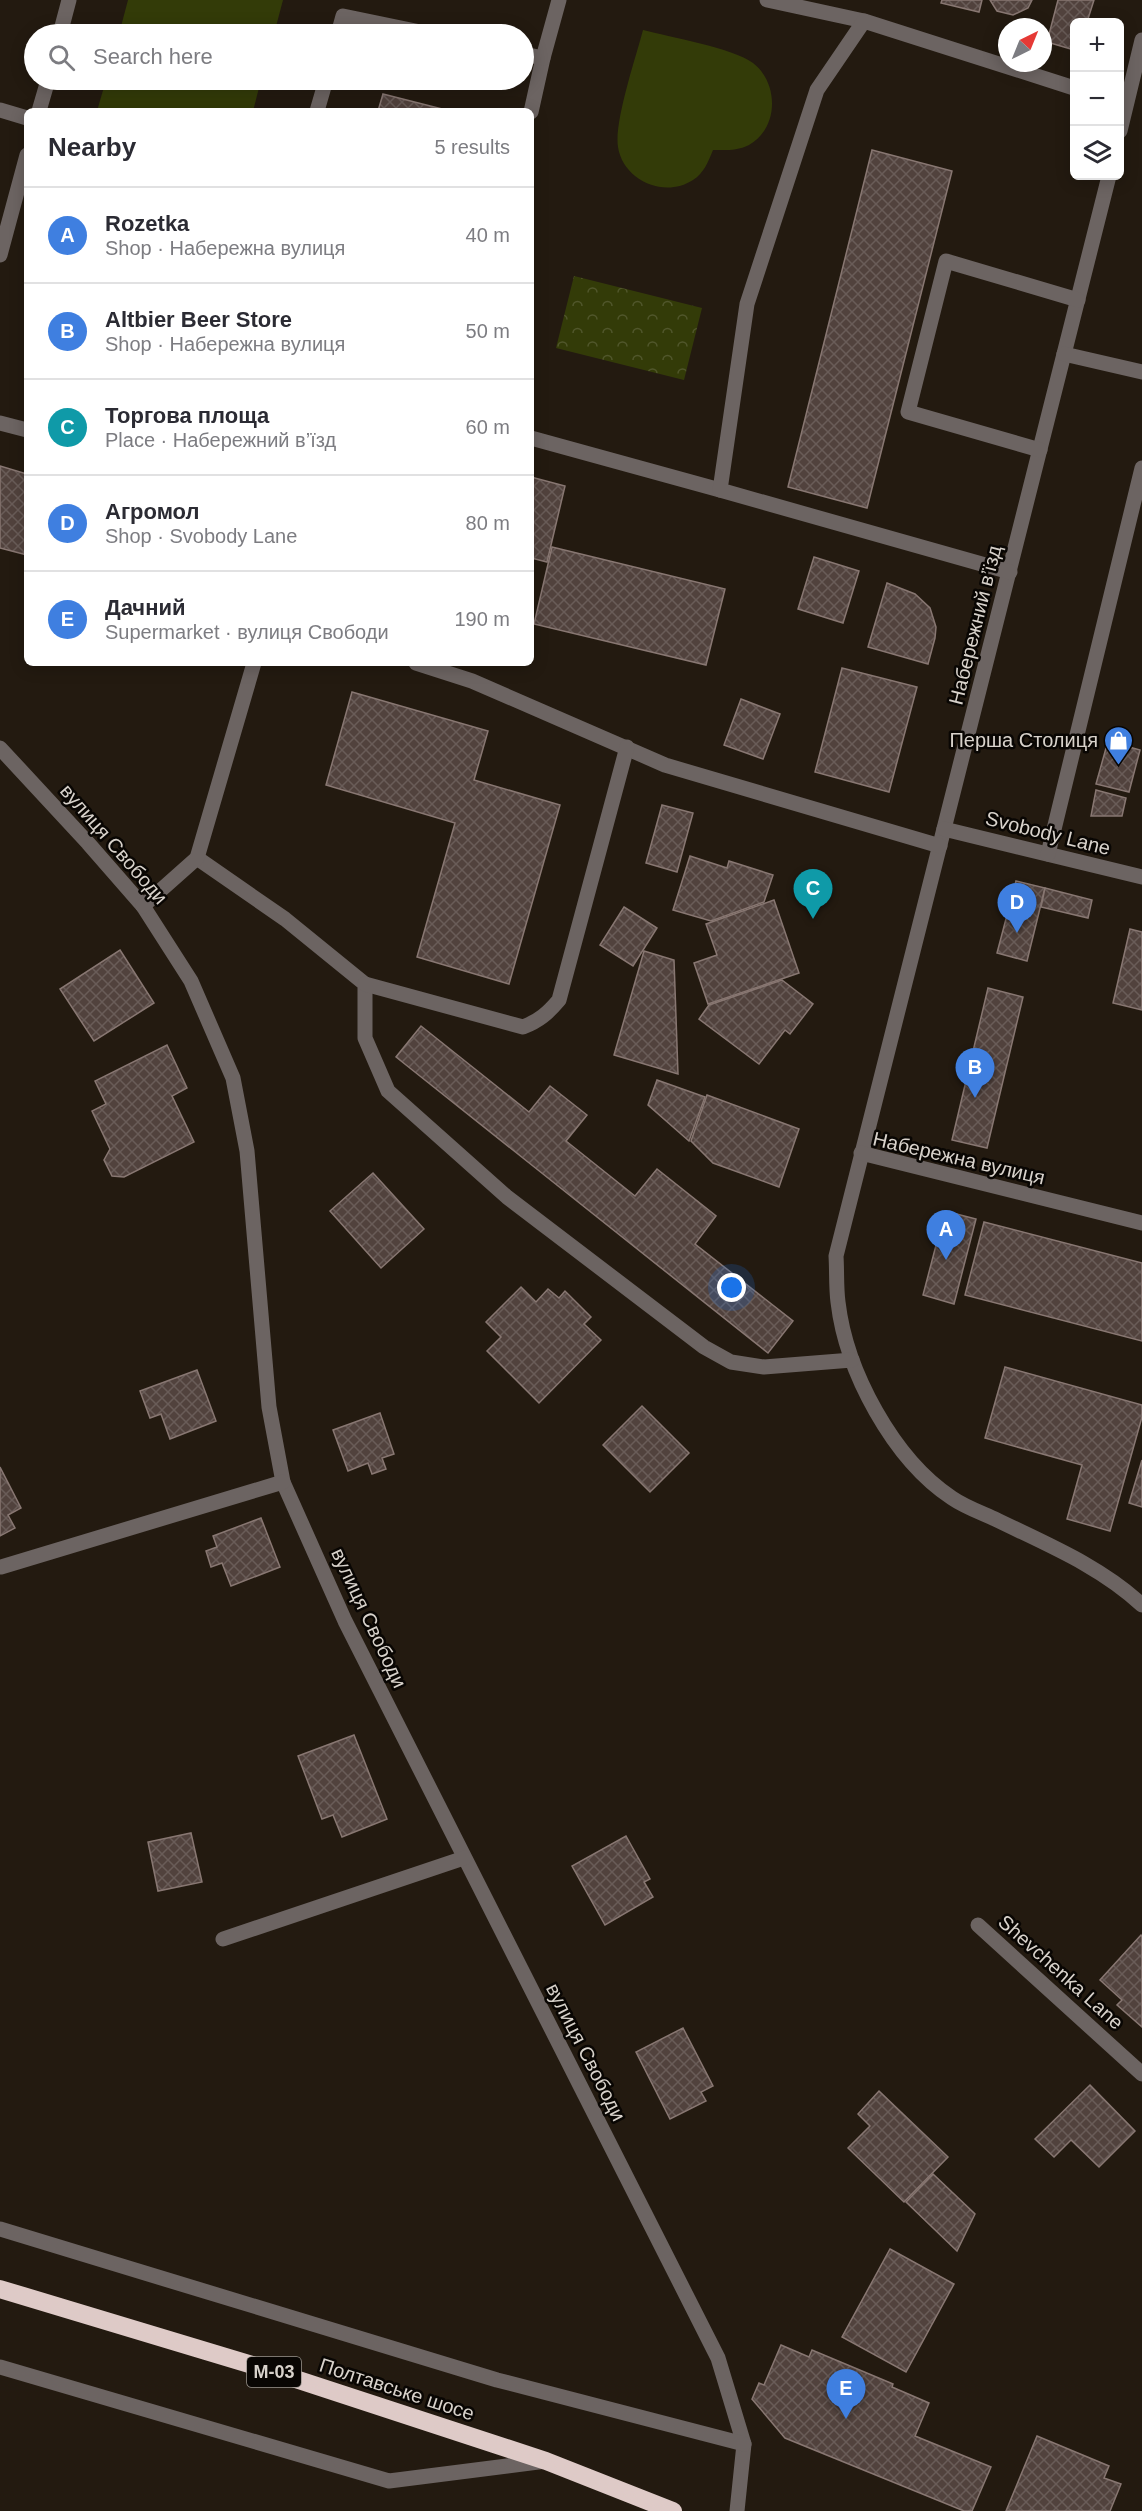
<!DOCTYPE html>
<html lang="en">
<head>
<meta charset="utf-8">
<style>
	:root { --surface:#fff; --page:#f2f2f3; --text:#2b2b33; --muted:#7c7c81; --line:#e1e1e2; --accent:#2563eb }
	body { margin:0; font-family:Helvetica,sans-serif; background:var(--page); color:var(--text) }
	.controls { position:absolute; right:18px; top:18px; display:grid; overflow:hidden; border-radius:9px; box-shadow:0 3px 15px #0003 }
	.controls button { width:54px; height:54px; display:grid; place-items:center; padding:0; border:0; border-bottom:2px solid var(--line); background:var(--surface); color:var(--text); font:30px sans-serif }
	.compass { position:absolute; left:998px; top:18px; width:54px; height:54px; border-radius:50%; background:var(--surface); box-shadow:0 3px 15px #0003; rotate:43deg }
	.you { position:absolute; left:732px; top:1288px; width:21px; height:21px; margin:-15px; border:4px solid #fff; border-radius:50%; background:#1a73e8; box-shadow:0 0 0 9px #1a73e833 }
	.badge { display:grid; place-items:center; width:39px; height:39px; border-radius:50%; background:var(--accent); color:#fff; font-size:20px; font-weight:700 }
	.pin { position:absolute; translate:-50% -50px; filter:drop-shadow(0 2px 3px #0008) }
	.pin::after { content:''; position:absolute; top:32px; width:21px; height:18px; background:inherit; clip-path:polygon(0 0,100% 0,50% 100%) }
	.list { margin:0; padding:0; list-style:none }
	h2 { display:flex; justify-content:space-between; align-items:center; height:78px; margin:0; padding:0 24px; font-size:26px }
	h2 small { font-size:20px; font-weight:400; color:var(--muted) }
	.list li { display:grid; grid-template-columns:39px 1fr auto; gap:18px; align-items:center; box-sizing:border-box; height:96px; padding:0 24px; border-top:2px solid var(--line) }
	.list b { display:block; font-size:22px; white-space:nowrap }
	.list p { margin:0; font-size:20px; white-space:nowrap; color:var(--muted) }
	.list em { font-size:20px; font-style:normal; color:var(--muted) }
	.icon { flex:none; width:33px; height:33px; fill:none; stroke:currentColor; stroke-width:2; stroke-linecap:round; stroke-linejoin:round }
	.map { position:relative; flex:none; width:1142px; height:2511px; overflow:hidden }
	.search { position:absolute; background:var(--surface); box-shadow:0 3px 15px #0003; left:24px; top:24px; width:510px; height:66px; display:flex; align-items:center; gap:15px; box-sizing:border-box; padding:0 21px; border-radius:33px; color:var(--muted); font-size:22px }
	.panel { position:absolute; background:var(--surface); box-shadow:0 3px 15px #0003; left:24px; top:108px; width:510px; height:558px; border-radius:9px }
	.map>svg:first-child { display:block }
</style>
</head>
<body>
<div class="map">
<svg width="1142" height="2511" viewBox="0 0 1142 2511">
	<defs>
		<pattern id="park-crowns" width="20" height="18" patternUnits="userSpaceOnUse" patternTransform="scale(1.5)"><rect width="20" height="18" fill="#333b08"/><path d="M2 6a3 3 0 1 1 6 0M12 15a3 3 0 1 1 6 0" fill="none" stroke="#50562b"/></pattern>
		<pattern id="building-cross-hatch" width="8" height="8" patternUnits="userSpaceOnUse" patternTransform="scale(1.5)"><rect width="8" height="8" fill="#51423d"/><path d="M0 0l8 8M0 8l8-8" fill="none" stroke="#695c58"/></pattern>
	</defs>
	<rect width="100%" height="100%" fill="#231a10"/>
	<!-- park -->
	<path fill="url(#park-crowns)" d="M574,276L702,308L684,380L556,348Z"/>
	<!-- garden -->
	<g fill="#333b08">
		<path d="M128,0H283L274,34H119Z"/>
		<path d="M643,30C669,37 733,48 753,63C779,83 779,128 749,145C737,151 726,150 713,150C708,162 704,173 693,180C664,199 623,180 618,147C614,122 636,57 643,30Z"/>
		<path d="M106,80H261L253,111H97Z"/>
	</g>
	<!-- building -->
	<g fill="url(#building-cross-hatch)" stroke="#887772" stroke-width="1.5">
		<path d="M942,0H982L979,12L941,3Z"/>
		<path d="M990,0H1032L1028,8L1013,15L997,11Z"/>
		<path d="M1058,0H1094L1087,22H1074V50L1047,42Z"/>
		<path d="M383,94L450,111H378Z"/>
		<path d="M872,150L952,171L867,508L788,487Z"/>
		<path d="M0,466L27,474V555L0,548Z"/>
		<path d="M531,477L565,486L547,562L531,558Z"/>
		<path d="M552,547L725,589L706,665L534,624Z"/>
		<path d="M814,557L859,571L843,623L798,609Z"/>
		<path d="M887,583L915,594L930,608L936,627L935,638L928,664L868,647Z"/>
		<path d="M842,668L917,687L889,792L815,772Z"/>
		<path d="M352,692L488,731L474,780L560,805L509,984L417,957L455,823L326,785Z"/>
		<path d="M741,699L780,714L763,759L724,745Z"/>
		<path d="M1108,741L1140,750L1129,792L1096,784Z"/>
		<path d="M1096,790L1126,798L1122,816H1091Z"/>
		<path d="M662,805L693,813L677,872L646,863Z"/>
		<path d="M690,856L727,868L729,861L773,875L764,902L711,921L673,910Z"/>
		<path d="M1016,881L1045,888L1027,961L997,953Z"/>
		<path d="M1045,888L1092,900L1088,918L1041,907Z"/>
		<path d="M774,900L799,973L708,1004L694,963L717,955L706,924Z"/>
		<path d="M624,907L657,928L633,966L600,945Z"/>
		<path d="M1130,929L1142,932V1010L1113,1003Z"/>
		<path d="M120,950L154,1003L94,1041L60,989Z"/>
		<path d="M644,951L674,960L678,1074L614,1055Z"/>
		<path d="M782,980L813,1004L790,1034L785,1030L759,1064L699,1019L709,1005Z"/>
		<path d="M988,988L1023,997L987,1148L952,1140Z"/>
		<path d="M421,1026L529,1112L550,1086L587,1115L566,1141L635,1196L657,1169L716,1216L695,1244L793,1321L768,1353L396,1057Z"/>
		<path d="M167,1045L187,1088L172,1096L194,1142L124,1177L112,1176L104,1160L110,1149L92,1111L106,1104L95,1081Z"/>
		<path d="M657,1080L705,1097L689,1141L648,1105Z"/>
		<path d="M707,1095L799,1129L779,1187L713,1163L691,1141Z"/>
		<path d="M373,1173L424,1229L381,1268L330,1211Z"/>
		<path d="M945,1211L976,1219L954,1304L923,1295Z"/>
		<path d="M984,1222L1142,1263V1341L965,1295Z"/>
		<path d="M521,1287L536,1302L548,1289L559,1298L565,1291L591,1317L584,1324L601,1340L539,1403L487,1351L501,1337L486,1322Z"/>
		<path d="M1005,1367L1142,1405V1417L1110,1531L1067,1519L1082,1465L985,1438Z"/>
		<path d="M197,1370L216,1421L170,1439L161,1414L150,1418L140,1391Z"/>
		<path d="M642,1406L689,1453L650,1492L603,1445Z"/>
		<path d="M380,1413L394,1454L382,1458L386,1469L372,1474L368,1463L348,1471L333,1430Z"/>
		<path d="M1142,1460V1507L1129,1503Z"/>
		<path d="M0,1467L21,1508L8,1515L15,1528L0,1536Z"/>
		<path d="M261,1518L280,1567L231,1586L222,1563L211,1567L206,1551L217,1547L213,1536Z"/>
		<path d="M354,1735L387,1819L342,1837L333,1815L322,1819L298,1756Z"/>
		<path d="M191,1833L202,1882L158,1891L148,1842Z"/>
		<path d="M626,1836L650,1879L644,1882L653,1897L605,1925L572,1866Z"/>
		<path d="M1141,1935L1142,1937V2027L1117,2005L1122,2000L1100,1980Z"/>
		<path d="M683,2028L713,2086L701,2092L706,2101L670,2119L636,2052Z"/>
		<path d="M1090,2085L1135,2131L1099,2167L1071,2140L1054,2157L1035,2139Z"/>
		<path d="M879,2091L948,2157L904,2202L848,2148L870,2126L858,2114Z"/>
		<path d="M933,2174L975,2214L957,2251L906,2202Z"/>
		<path d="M890,2249L954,2284L906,2372L842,2337Z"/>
		<path d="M781,2345L809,2357L812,2350L893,2384L892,2387L929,2403L915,2436L991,2467L972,2511H964L785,2438L752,2399L759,2383L764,2385Z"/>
		<path d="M1037,2436L1109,2466L1104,2478L1121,2484L1110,2511H1006Z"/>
	</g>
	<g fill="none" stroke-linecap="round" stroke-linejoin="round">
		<!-- minor -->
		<g stroke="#6c6462" stroke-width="15">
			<path d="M767,0L864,21"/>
			<path d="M60,34L69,0"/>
			<path d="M338,34L343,16L430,34"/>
			<path d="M524,54L543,58L531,112"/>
			<path d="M543,58L559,0"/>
			<path d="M0,110L27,118"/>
			<path d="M39,111L48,80"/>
			<path d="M317,111L326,80"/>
			<path d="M1120,131L1142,40"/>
			<path d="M1109,176L836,1256C837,1271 836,1287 838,1302C846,1371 893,1459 952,1498C965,1507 982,1513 997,1520C1048,1545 1100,1566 1142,1605"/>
			<path d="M0,255L27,155"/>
			<path d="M1064,354L1142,372"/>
			<path d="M0,423L27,430"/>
			<path d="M531,438L720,490"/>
			<path d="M1040,450L908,412L946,261L1078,300"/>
			<path d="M1010,572L720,490L747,304L817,90L864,21L1074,88"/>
			<path d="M416,663L472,681L665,765L940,846"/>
			<path d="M0,748L88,843L143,906L191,981L233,1078L247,1151L269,1407L283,1482L345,1621L718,2358L744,2444L737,2511"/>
			<path d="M944,829L1142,877"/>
			<path d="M1048,854L1142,468"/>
			<path d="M197,858L285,919L365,984V1038L388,1091L507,1197L704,1347L731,1362L764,1367L852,1360"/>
			<path d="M143,906L197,858L254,663"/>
			<path d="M365,984L523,1027C539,1021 548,1013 559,1000L627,747"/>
			<path d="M861,1153L1142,1223"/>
			<path d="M1,1567L283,1482"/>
			<path d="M978,1925L1142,2074"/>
			<path d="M223,1939L464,1858"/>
			<path d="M0,2229L497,2380L744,2444"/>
			<path d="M0,2367L389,2481L546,2461"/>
		</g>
		<!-- highway -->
		<path stroke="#decac7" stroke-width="18" d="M0,2289L262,2368L546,2461L673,2511"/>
	</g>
	<!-- icons -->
	<defs>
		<symbol id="shop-pin" viewBox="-11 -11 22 30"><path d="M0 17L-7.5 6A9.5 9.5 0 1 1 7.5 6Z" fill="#3f7fe0" stroke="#090603"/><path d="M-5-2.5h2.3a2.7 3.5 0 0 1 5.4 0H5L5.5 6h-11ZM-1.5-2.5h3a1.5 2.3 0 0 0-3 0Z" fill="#fff"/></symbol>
	</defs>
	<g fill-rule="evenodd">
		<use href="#shop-pin" x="1102" y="724" width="33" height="45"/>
	</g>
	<g text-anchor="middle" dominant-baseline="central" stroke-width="5" stroke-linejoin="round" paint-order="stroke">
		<!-- shield labels -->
		<rect fill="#090603" stroke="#9a958f" stroke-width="1.5" x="247" y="2357" width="54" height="30" rx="4.5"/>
		<g font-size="18" font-weight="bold" fill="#d8d2cb">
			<text x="274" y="2372">М-03</text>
		</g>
		<!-- street labels -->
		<g font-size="20" fill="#d8d2cb" stroke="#090603">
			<text transform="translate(975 625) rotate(-76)">Набережний в’їзд</text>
			<text transform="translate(1048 833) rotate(14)">Svobody Lane</text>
			<text transform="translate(114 844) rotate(49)">вулиця Свободи</text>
			<text transform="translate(959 1158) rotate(13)">Набережна вулиця</text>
			<text transform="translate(369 1618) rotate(65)">вулиця Свободи</text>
			<text transform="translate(1061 1972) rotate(42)">Shevchenka Lane</text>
			<text transform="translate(586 2052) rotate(63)">вулиця Свободи</text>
			<text transform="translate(397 2389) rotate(18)">Полтавське шосе</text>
		</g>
		<!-- poi labels -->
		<g font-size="20" fill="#d8d2cb" stroke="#090603" text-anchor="end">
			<text x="1098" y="740">Перша Столиця</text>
		</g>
	</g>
</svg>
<div class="controls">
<button>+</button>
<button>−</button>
<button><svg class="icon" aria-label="layers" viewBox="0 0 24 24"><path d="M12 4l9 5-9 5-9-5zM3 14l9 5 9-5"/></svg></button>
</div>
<svg class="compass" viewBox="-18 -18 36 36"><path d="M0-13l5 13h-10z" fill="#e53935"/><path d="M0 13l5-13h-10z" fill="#7c7c81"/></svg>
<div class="you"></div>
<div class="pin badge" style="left:946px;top:1260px;background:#3f7fe0">A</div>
<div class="pin badge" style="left:975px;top:1098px;background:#3f7fe0">B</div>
<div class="pin badge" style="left:813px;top:919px;background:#0f9aa8">C</div>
<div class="pin badge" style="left:1017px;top:933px;background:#3f7fe0">D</div>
<div class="pin badge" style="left:846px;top:2419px;background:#3f7fe0">E</div>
<div class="search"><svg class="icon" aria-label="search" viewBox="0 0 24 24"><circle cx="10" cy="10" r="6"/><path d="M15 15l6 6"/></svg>Search here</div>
<section class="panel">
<h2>Nearby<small>5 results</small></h2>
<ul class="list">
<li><span class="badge" style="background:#3f7fe0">A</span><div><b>Rozetka</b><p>Shop · Набережна вулиця</p></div><em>40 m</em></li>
<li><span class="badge" style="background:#3f7fe0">B</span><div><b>Altbier Beer Store</b><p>Shop · Набережна вулиця</p></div><em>50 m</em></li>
<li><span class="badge" style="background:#0f9aa8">C</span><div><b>Торгова площа</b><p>Place · Набережний в’їзд</p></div><em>60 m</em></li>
<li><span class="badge" style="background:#3f7fe0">D</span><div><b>Агромол</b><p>Shop · Svobody Lane</p></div><em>80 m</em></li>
<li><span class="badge" style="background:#3f7fe0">E</span><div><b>Дачний</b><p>Supermarket · вулиця Свободи</p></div><em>190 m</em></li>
</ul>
</section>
</div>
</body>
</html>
